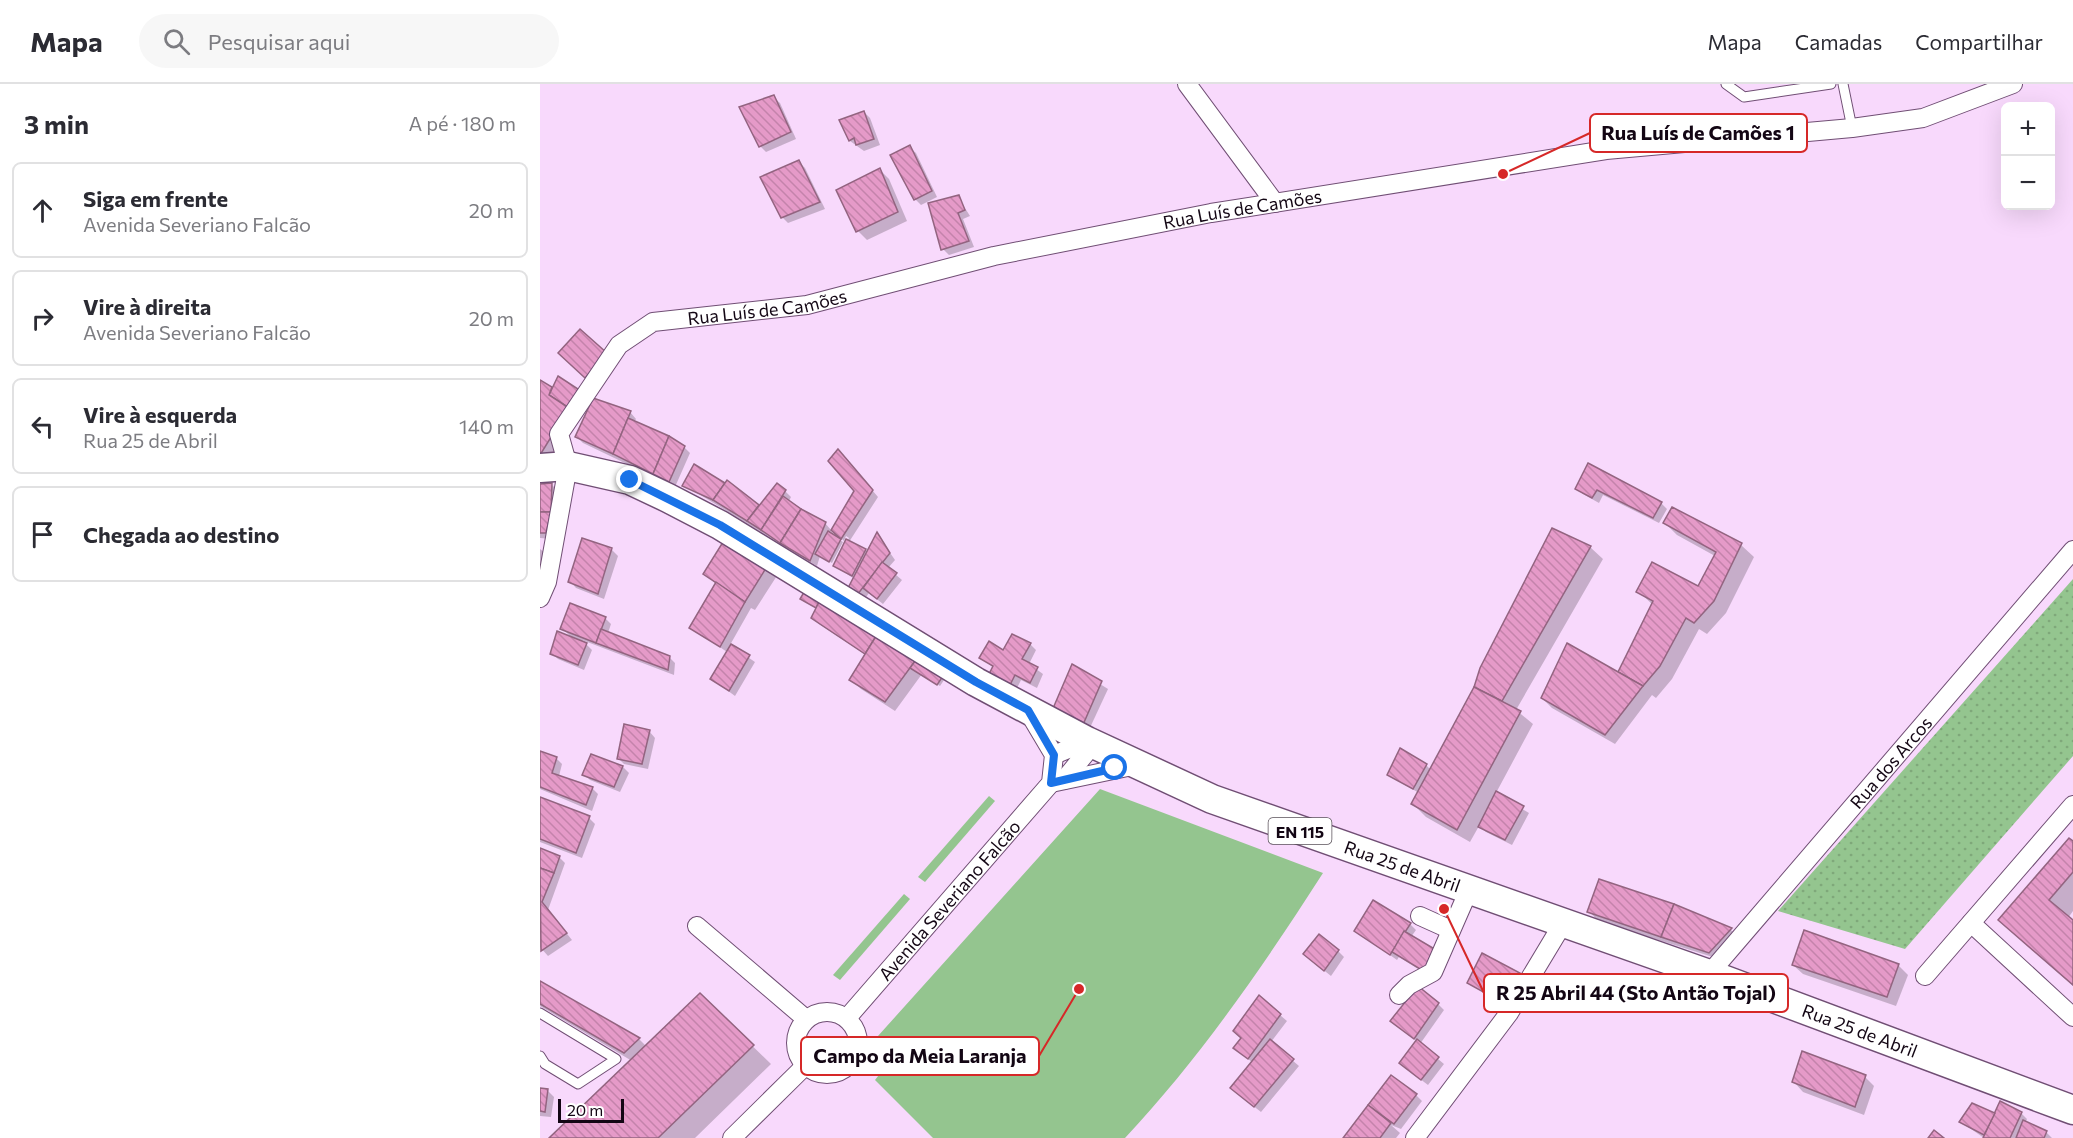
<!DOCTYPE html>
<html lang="pt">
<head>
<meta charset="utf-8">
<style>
	:root { --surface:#fff; --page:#f7f7f7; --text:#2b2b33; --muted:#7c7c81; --line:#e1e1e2 }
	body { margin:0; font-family:Commissioner,sans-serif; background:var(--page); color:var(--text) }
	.controls { position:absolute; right:18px; top:18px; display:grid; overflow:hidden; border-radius:9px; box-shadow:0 6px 24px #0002 }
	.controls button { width:54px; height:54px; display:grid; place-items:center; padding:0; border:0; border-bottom:2px solid var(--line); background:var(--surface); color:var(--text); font:30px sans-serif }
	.scale { position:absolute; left:18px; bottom:15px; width:66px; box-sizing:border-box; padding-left:6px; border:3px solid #130614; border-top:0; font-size:16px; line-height:21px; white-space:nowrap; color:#130614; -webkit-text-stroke:4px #fff; paint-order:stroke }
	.stop { position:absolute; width:18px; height:18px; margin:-14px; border:4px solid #1a73e8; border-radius:50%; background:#fff }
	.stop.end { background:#1a73e8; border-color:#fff; box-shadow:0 2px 6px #0008 }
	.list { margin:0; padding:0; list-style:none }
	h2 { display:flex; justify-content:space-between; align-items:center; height:78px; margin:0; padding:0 24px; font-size:26px }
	h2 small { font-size:20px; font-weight:400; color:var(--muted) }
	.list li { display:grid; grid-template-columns:39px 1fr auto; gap:18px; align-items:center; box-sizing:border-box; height:96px; margin:0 12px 12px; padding:0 12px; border:2px solid var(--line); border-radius:9px }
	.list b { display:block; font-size:22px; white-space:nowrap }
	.list p { margin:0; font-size:20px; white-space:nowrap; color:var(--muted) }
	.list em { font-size:20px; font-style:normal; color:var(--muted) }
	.icon { flex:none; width:33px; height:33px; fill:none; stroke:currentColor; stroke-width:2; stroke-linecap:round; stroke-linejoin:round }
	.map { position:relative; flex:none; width:1533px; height:1054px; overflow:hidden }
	header { display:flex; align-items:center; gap:36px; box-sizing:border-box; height:84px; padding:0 30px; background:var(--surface); border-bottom:2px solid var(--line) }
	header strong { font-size:28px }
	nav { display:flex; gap:33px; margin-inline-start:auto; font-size:21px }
	.search { width:420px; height:54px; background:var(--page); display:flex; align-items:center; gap:15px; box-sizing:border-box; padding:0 21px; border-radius:33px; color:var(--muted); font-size:22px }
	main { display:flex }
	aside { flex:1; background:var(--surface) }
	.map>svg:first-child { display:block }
</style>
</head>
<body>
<header>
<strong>Mapa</strong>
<div class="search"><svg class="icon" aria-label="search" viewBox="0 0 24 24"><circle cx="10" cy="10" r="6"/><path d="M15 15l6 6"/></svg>Pesquisar aqui</div>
<nav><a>Mapa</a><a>Camadas</a><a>Compartilhar</a></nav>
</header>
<main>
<aside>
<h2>3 min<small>A pé · 180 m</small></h2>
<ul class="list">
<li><svg class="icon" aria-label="ahead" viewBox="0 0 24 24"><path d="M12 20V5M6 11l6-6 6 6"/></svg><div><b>Siga em frente</b><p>Avenida Severiano Falcão</p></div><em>20 m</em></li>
<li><svg class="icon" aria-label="right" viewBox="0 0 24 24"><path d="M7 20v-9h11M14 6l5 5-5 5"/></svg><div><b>Vire à direita</b><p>Avenida Severiano Falcão</p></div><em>20 m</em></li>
<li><svg class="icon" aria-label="left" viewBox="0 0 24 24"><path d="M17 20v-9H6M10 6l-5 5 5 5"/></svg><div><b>Vire à esquerda</b><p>Rua 25 de Abril</p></div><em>140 m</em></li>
<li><svg class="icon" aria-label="arrive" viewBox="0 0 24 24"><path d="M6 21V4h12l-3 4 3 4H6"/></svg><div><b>Chegada ao destino</b></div></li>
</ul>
</aside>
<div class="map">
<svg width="1533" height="1054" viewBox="0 0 1533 1054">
	<defs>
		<pattern id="park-dots" width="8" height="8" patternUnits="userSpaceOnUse" patternTransform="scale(1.5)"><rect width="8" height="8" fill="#94c58f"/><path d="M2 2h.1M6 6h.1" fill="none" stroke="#7fa87a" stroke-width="1.8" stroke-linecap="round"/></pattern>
		<pattern id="building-back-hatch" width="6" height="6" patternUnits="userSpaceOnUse" patternTransform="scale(1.5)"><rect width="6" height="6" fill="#e59ac8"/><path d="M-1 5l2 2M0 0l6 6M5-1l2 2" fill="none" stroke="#c483ab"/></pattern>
	</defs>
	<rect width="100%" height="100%" fill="#f8d9fc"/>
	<!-- grass -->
	<g fill="#94c58f">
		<path d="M560,705L783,789C724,881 660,974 585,1054H393L335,996L349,978L329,962Z"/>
		<path d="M449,712L455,717L385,798L378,793Z"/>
		<path d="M364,810L370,815L300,896L293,891Z"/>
	</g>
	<!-- park -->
	<path fill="url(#park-dots)" d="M1533,495V672L1365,865L1238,827Z"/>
	<!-- shadow -->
	<g fill="#0003">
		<path d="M233,13L240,19L256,55L226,68L220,62Z"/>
		<path d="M324,28L330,34L340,61L324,67L310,57L301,36Z"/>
		<path d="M369,63L376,69L397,113L381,121L375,115Z"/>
		<path d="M259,78L265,84L285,125L248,139L242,133Z"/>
		<path d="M340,86L349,95L367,137L327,156L318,147Z"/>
		<path d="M418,113L430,132L423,135L434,163L409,171L403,165Z"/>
		<path d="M19,294L40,309L37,334L10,379L0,380V298L13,306Z"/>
		<path d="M90,328L96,335L94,338L144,363L150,369L135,403L43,359L37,353Z"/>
		<path d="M304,373L338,413L309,458L326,467L337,450L355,476L348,484L362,496L343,520L329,509L324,516L309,503L313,494L295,482L309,454L306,452L304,457L293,446L316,407Z"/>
		<path d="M1049,381L1121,419L1127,425L1119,439L1063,411L1059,419L1043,410L1036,404Z"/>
		<path d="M188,398L219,423L245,407L251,413L249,417L285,439L291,446L290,450L303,458L292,479L280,472L277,482L144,401H185Z"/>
		<path d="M0,401H12L18,407L12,455L0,454Z"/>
		<path d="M1125,439L1201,461L1214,473L1186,529L1167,550L1159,545L1132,595L1116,614L1112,611L1075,660L1012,624L1002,614L1079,590L1113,521L1098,507L1158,504L1175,472L1137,451Z"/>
		<path d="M189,452L240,487L215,526L211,524L190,561L215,578L195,612L172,595L187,568L151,543L176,500L165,490Z"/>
		<path d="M43,456L72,466L78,472L64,515L36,504L30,497Z"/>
		<path d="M1050,463L1063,475L976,626L993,640L956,709L989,729L972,761L946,748L939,742L930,758L886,733L873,720L879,709L848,691L886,681L891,686L935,603Z"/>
		<path d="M0,465L8,471L0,495Z"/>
		<path d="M262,515L377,574L406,593L400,602L382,590L355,627L321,605L311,595L326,571L279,540L273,533L277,525Z"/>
		<path d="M65,534L71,540L68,549L129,573L135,579L134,591L42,556L52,566L44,586L18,575L12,569L32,554L22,544Z"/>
		<path d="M490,560L496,566L489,580L503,590L497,604L481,596L474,610L454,584L441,574Z"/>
		<path d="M533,583L568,605L548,648L519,634Z"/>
		<path d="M109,647L115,654L108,685L84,680L78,674Z"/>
		<path d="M0,668L16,674L22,680L19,692L52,704L58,710L52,727L0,705Z"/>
		<path d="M83,683L89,689L80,708L50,696L44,690Z"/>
		<path d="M0,715L49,734L55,740L42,774L0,758Z"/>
		<path d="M1533,759V827L1528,834L1533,838V902L1460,836Z"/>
		<path d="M0,766L19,773L25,779L8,826L32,856L8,872L0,863Z"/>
		<path d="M1134,822L1191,846L1196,851L1176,874L1058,837L1049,827Z"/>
		<path d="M870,840L876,846L871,853L891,893L859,873L857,876L816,847Z"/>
		<path d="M798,867L804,873L791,892L771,876Z"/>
		<path d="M942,871L979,891L985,897L972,925L929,899Z"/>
		<path d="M1253,881H1358L1368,891L1356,922L1263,890Z"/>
		<path d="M0,898L99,955L107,963L160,911L231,980L155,1054H12L92,977L0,922Z"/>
		<path d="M898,920L904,926L880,960L904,980L888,1001L867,985L877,957L858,943Z"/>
		<path d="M740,931L747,937L731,958L759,982L721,1028L698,1010L713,979L695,964Z"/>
		<path d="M1325,993L1334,1002L1324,1031L1263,1008L1254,998Z"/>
		<path d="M0,1005L7,1006L14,1013L11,1033L0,1032Z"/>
		<path d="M876,1011L882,1017L861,1045L851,1041L860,1049L856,1054H805L834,1025Z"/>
		<path d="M1481,1029L1487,1035L1485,1039L1506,1048L1512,1054H1444L1421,1038Z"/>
	</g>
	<!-- building -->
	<g fill="url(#building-back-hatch)" stroke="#936480" stroke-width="1.5">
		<path d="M234,11L251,48L219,63L199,23Z"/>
		<path d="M324,27L334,55L316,61L314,54L309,57L299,36Z"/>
		<path d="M370,61L392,107L374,116L350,71Z"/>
		<path d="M259,76L280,118L241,134L220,93Z"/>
		<path d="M340,84L358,128L316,148L296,106Z"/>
		<path d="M419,111L425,126L418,129L429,157L401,166L388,119Z"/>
		<path d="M40,245L67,269L45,294L18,269Z"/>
		<path d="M18,292L38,305L29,324L9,311Z"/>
		<path d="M0,296L12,303L9,311L29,324L0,371Z"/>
		<path d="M53,314L91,327L73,370L35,353Z"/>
		<path d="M88,334L129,352L113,390L73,370Z"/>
		<path d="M129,352L145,362L129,398L113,390Z"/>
		<path d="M298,365L333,406L301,455L291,446L314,407L288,377Z"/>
		<path d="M1048,379L1122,418L1113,434L1057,406L1052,414L1035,405Z"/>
		<path d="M154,380L185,399L173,416L142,402Z"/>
		<path d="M187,396L219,421L207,437L173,416Z"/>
		<path d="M12,399L11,428H0V400Z"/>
		<path d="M237,399L246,406L221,446L207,437Z"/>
		<path d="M243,412L261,425L240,459L221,446Z"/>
		<path d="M1132,423L1202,459L1174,517L1154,539L1146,534L1120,582L1103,602L1078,588L1113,517L1096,508L1112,478L1158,502L1176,468L1123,439Z"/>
		<path d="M261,425L286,438L270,477L240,459Z"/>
		<path d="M0,428H11L6,449H0Z"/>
		<path d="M1012,444L1051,462L962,617L934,603L940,584Z"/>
		<path d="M288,447L301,455L289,478L275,470Z"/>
		<path d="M337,448L350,469L317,511L308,504Z"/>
		<path d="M188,450L231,476L205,518L163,490Z"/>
		<path d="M42,454L72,464L58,510L28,498Z"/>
		<path d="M306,455L326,465L312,492L293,482Z"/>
		<path d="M342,478L357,489L337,515L323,504Z"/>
		<path d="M176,498L205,518L180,563L149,544Z"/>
		<path d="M267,503L282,512L276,524L260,515Z"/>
		<path d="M282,512L338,549L325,570L271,534Z"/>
		<path d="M30,519L66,533L56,559L20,545Z"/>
		<path d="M61,545L130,572L128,586L56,559Z"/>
		<path d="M17,547L47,559L38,581L10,570Z"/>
		<path d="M338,549L378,573L345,618L309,596Z"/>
		<path d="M472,550L491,559L482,575L498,583L490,599L475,591L468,605L447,594L453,582L439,574L449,557L463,566Z"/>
		<path d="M1027,559L1103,602L1065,651L1001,614Z"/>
		<path d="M191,560L210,571L189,607L170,595Z"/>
		<path d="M378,573L405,589L397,601L370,584Z"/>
		<path d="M532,580L562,597L542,643L511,629Z"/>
		<path d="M934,603L981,627L917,746L871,720Z"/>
		<path d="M84,640L110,646L102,680L77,675Z"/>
		<path d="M860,664L887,680L873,705L847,691Z"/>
		<path d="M0,667L17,673L12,689L53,703L46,721L0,703Z"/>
		<path d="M51,670L83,682L74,703L42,691Z"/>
		<path d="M956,707L984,722L965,756L938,743Z"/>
		<path d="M0,713L50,732L36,769L0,755Z"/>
		<path d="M1529,754L1533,757V788L1509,816L1533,836V901L1458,836Z"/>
		<path d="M0,764L20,772L14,789L0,784Z"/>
		<path d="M0,784L14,789L2,818L27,849L1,867Z"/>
		<path d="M1059,795L1134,820L1121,853L1047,828Z"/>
		<path d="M833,816L871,839L850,871L814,847Z"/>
		<path d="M1134,820L1192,844L1169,869L1121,853Z"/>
		<path d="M1264,846L1359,880L1347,913L1252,881Z"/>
		<path d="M864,847L898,867L885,888L852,868Z"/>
		<path d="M779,850L799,866L784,887L763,870Z"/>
		<path d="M942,869L980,889L965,920L927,899Z"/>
		<path d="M0,897L100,954L84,969L0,920Z"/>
		<path d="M878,902L899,919L874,955L850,937Z"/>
		<path d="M160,909L214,961L118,1054H9Z"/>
		<path d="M719,911L741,930L708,975L693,964L701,954L693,947Z"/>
		<path d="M730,955L754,975L714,1023L690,1004Z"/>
		<path d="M877,955L899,973L881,996L859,979Z"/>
		<path d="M1262,967L1326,991L1315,1023L1252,998Z"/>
		<path d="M851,991L877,1010L854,1040L828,1021Z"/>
		<path d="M0,1004L8,1005L5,1028L0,1027Z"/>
		<path d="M1460,1017L1482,1028L1470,1054H1443Z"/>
		<path d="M1432,1019L1455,1029L1444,1051L1419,1038Z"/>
		<path d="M828,1021L851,1039L840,1054H803Z"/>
		<path d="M1483,1036L1507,1047L1504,1054H1476Z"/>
		<path d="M1394,1046L1404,1054H1388Z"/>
	</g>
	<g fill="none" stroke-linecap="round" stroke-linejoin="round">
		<defs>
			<g id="service">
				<path d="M1186,0L1204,13L1291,0"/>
				<path d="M1303,0L1312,44"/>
				<path d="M0,929L76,975L38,1000L5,980L0,972"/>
			</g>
			<g id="minor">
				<path d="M647,0L735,119"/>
				<path id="s1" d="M0,514L7,498L28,382L19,350L79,261L113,238L267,221L454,172L671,129L1066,66L1312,44L1383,34L1473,0"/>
				<path d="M514,671L547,657L546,669L524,696"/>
				<path d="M511,699L597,681"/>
				<path d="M880,832L911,846"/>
				<path d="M1431,839L1533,933"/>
				<path d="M157,842L266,935"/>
				<path id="s2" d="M1169,890L1533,466"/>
				<path d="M1385,892L1533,721"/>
				<path d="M859,911L869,901L893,888L928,808"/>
				<circle cx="287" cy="959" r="31"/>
				<path id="s3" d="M307,934L511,699L514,671L489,629"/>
				<path d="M192,1054L266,981"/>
				<path d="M875,1054L969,929L1022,841"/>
			</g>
			<g id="primary">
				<path id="s4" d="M0,384L28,382L90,396L128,414L180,441L436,598L547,657L672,715L1169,890L1533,1026"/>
			</g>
		</defs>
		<!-- service casing -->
		<use href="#service" stroke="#704e74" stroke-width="11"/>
		<!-- minor casing -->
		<use href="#minor" stroke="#704e74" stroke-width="20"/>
		<!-- primary casing -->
		<use href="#primary" stroke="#704e74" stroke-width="31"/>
		<!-- service -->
		<use href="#service" stroke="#fff" stroke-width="9"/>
		<!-- minor -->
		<use href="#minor" stroke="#fff" stroke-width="18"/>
		<!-- primary -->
		<use href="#primary" stroke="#fff" stroke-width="28"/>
	</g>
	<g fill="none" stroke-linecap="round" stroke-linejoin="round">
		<!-- route -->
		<path stroke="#1a73e8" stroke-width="8" d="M90,396L180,441L436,598L488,626L514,671L511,699L575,684"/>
	</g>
	<g text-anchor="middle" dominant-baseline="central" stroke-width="6" stroke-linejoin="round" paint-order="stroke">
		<!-- shield labels -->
		<rect fill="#fff" stroke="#5a515a" stroke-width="1.5" x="728.5" y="734" width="63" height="26" rx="4.5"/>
		<g font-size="16" font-weight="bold" fill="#130614">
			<text x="760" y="747">EN 115</text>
		</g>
		<!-- street labels -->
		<g font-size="18" fill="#130614" stroke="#fff">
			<text stroke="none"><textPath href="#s1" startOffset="918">Rua Luís de Camões</textPath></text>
			<text stroke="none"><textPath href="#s1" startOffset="432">Rua Luís de Camões</textPath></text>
			<text stroke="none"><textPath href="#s2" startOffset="279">Rua dos Arcos</textPath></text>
			<text stroke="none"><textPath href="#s4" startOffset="958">Rua 25 de Abril</textPath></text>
			<text stroke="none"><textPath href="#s3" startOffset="156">Avenida Severiano Falcão</textPath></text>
			<text stroke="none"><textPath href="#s4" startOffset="1444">Rua 25 de Abril</textPath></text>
		</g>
	</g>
	<!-- callouts -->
	<path fill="none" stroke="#d62828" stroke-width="2" d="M963 90L1050 49M904 825L944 909M539 905L499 972"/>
	<g fill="#d62828" stroke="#fff" stroke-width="2">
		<circle cx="963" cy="90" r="6"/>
		<circle cx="904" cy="825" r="6"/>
		<circle cx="539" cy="905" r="6"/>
	</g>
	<g fill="#fff" stroke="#d62828" stroke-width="2">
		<rect x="1050" y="30" width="217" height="38" rx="6"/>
		<rect x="944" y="890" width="304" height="38" rx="6"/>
		<rect x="261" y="953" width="238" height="38" rx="6"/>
	</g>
	<g font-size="20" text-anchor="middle" font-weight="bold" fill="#130614">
		<text x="1158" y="56">Rua Luís de Camões 1</text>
		<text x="1096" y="916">R 25 Abril 44 (Sto Antão Tojal)</text>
		<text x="380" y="979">Campo da Meia Laranja</text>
	</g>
</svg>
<div class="controls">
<button>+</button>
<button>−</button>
</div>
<div class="scale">20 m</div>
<div class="stop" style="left:575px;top:684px"></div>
<div class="stop end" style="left:90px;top:396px"></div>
</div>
</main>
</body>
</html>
